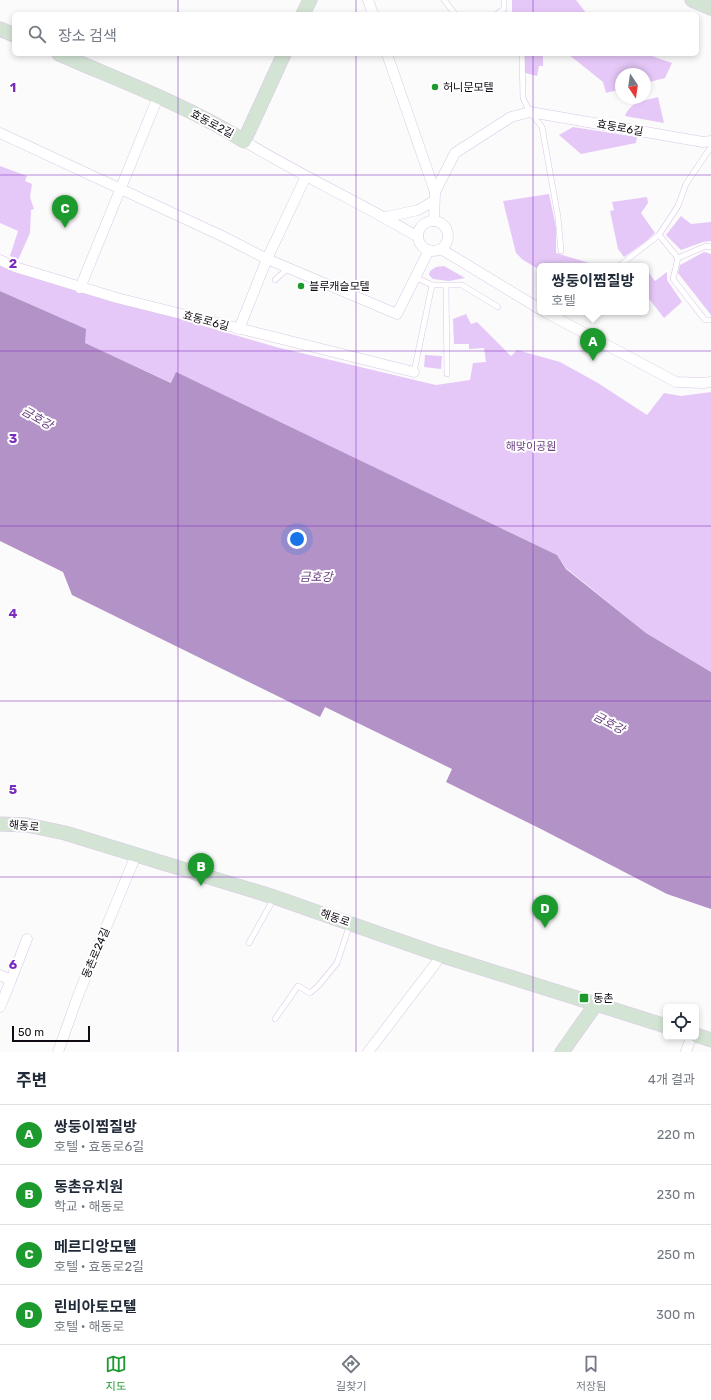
<!DOCTYPE html>
<html lang="ko">
<head>
<meta charset="utf-8">
<style>
	:root { --surface:#fff; --page:#f2f2f3; --text:#1f2937; --muted:#747a83; --line:#e0e1e3; --accent:#1d9a2d }
	body { margin:0; font-family:Rubik,"Noto Sans KR",sans-serif; background:var(--page); color:var(--text) }
	.controls { position:absolute; right:12px; bottom:12px; display:grid; overflow:hidden; border-radius:6px; box-shadow:0 2px 6px #0003 }
	.controls button { width:36px; height:36px; display:grid; place-items:center; padding:0; border:0; border-bottom:1px solid var(--line); background:var(--surface); color:var(--text); font:20px sans-serif }
	.compass { position:absolute; left:615px; top:68px; width:36px; height:36px; border-radius:50%; background:var(--surface); box-shadow:0 2px 6px #0003; rotate:167deg }
	.scale { position:absolute; left:12px; bottom:10px; width:78px; box-sizing:border-box; padding-left:4px; border:2px solid #100a14; border-top:0; font-size:11px; line-height:14px; white-space:nowrap; color:#100a14; -webkit-text-stroke:3px #fff; paint-order:stroke }
	.you { position:absolute; left:297px; top:539px; width:14px; height:14px; margin:-10px; border:3px solid #fff; border-radius:50%; background:#1a73e8; box-shadow:0 0 0 6px #1a73e833 }
	.badge { display:grid; place-items:center; width:26px; height:26px; border-radius:50%; background:var(--accent); color:#fff; font-size:13px; font-weight:700 }
	.pin { position:absolute; translate:-50% -33px; filter:drop-shadow(0 1px 2px #0008) }
	.pin::after { content:''; position:absolute; top:21px; width:14px; height:12px; background:inherit; clip-path:polygon(0 0,100% 0,50% 100%) }
	.popup { position:absolute; left:537px; top:263px; width:112px; height:52px; box-sizing:border-box; display:grid; place-content:center; border-radius:6px; background:var(--surface); filter:drop-shadow(0 1px 3px #0005); font-size:13px; white-space:nowrap; color:var(--muted) }
	.popup b { font-size:15px; color:var(--text) }
	.popup::after { content:''; position:absolute; left:50%; top:100%; margin-left:-8px; border:8px solid transparent; border-top-color:var(--surface) }
	.list { margin:0; padding:0; list-style:none }
	h2 { display:flex; justify-content:space-between; align-items:center; height:52px; margin:0; padding:0 16px; font-size:17px }
	h2 small { font-size:13px; font-weight:400; color:var(--muted) }
	.list li { display:grid; grid-template-columns:26px 1fr auto; gap:12px; align-items:center; box-sizing:border-box; height:60px; padding:0 16px; border-top:1px solid var(--line) }
	.list b { display:block; font-size:15px; white-space:nowrap }
	.list p { margin:0; font-size:13px; white-space:nowrap; color:var(--muted) }
	.list em { font-size:13px; font-style:normal; color:var(--muted) }
	.icon { flex:none; width:22px; height:22px; fill:none; stroke:currentColor; stroke-width:2; stroke-linecap:round; stroke-linejoin:round }
	.map { position:relative; flex:none; width:711px; height:1052px; overflow:hidden }
	.search { position:absolute; background:var(--surface); box-shadow:0 2px 6px #0003; left:12px; right:12px; top:12px; height:44px; display:flex; align-items:center; gap:10px; box-sizing:border-box; padding:0 14px; border-radius:6px; color:var(--muted); font-size:15px }
	.sheet { height:292px; background:var(--surface) }
	nav { display:flex; justify-content:space-around; align-items:center; box-sizing:border-box; height:56px; border-top:1px solid var(--line); background:var(--surface); font-size:11px; color:var(--muted) }
	nav a { display:grid; justify-items:center; gap:2px }
	nav .on { color:var(--accent) }
	.map>svg:first-child { display:block }
</style>
</head>
<body>
<div class="map">
<svg width="711" height="1052" viewBox="0 0 711 1052">
	<rect width="100%" height="100%" fill="#fbfbfb"/>
	<!-- green -->
	<g fill="#e6c8f8">
		<path d="M512,0H576L587,14H512Z"/>
		<path d="M524,54H543V66H539L537,76L525,73Z"/>
		<path d="M568,54H646L672,63L665,78L645,83V74H621V89L606,93L603,82Z"/>
		<path d="M658,97L664,123L625,116C631,101 644,101 658,97Z"/>
		<path d="M573,127L637,137L636,143L581,154L559,135Z"/>
		<path d="M0,166L27,176L25,181L32,184L30,197L34,209L31,210L30,233L18,260L10,256L18,231L0,223Z"/>
		<path d="M549,194L556,227V253L599,266H540V270L523,260L516,253L503,201Z"/>
		<path d="M647,197L648,203L641,213L655,233L645,242L624,257L618,249L610,211L614,210L612,202Z"/>
		<path d="M681,216L691,224L711,222V241L703,242L681,250L666,235Z"/>
		<path d="M704,252L711,254V315L678,273L680,265Z"/>
		<path d="M0,263L122,302L276,347L436,385L470,380L473,363L486,362L484,348L469,349V344H454L453,319L466,314L471,324L477,322L511,356L517,350L560,362L598,383L647,415L664,393L681,396L711,392V672L646,633L566,568L557,555L176,373L172,383L84,343L85,329L0,291Z"/>
		<path d="M444,266L465,278L449,281L433,279L429,275L430,271L436,267Z"/>
		<path d="M646,269L655,281L667,272V280L682,302L664,318L646,295Z"/>
		<path d="M425,355L442,356L441,369L424,367Z"/>
	</g>
	<!-- water -->
	<path fill="#b392c7" d="M0,291L86,329L85,343L171,383L176,372L557,555L566,569L646,633L711,672V909L667,894L539,828L446,782L452,769L325,707L320,717L72,595L63,572L0,541Z"/>
	<g fill="none" stroke-linecap="round" stroke-linejoin="round">
		<defs>
			<g id="lane">
				<path d="M444,0L455,14"/>
				<path d="M497,14L504,9V0"/>
				<path d="M522,54L523,98L530,112L542,127L558,217L561,251"/>
				<path d="M659,235L678,258L706,246L711,247"/>
				<path d="M678,258L673,279L705,320H711"/>
				<path d="M619,266L659,235L678,206L686,184L711,147"/>
				<path d="M415,277L432,285H462L498,307"/>
				<path d="M275,280L288,268"/>
				<path d="M446,286L447,374"/>
				<path d="M414,372L432,285"/>
				<path d="M249,943L274,898"/>
				<path d="M275,1019L298,986L310,993L319,985L337,963L350,924"/>
			</g>
			<g id="street">
				<path d="M368,0L373,14"/>
				<path d="M387,54L435,192"/>
				<path d="M0,133L222,236L267,259L397,314L429,250"/>
				<path d="M244,141C300,175 361,203 418,237"/>
				<path d="M386,217L418,210L434,201"/>
				<circle cx="433" cy="236" r="15"/>
				<path d="M434,221L435,192L455,153L511,117L530,112L703,142L711,141"/>
				<path d="M441,249L540,309"/>
				<path d="M0,260L15,267L117,298L414,372"/>
				<path d="M80,288L158,97"/>
				<path d="M545,312L676,382L703,383L711,382"/>
				<path d="M239,329L267,259L306,176"/>
				<path d="M0,975L11,980L0,1007"/>
				<path d="M11,980L27,939"/>
				<path d="M58,1052L79,993L136,855"/>
				<path d="M368,1052L436,963L440,955"/>
				<path d="M686,1052L691,1037"/>
			</g>
			<g id="secondary">
				<path d="M692,0L711,8"/>
				<path d="M303,14L310,0"/>
				<path d="M0,29L14,35"/>
				<path d="M59,54C121,81 186,105 244,141L284,54"/>
				<path d="M0,824L27,825L65,833L274,897L440,955L666,1026"/>
				<path d="M696,1035L711,1040"/>
				<path d="M562,1052L596,1004"/>
			</g>
		</defs>
		<!-- lane casing -->
		<use href="#lane" stroke="#dac7e7" stroke-width="6"/>
		<!-- street casing -->
		<use href="#street" stroke="#dac7e7" stroke-width="11"/>
		<!-- secondary casing -->
		<use href="#secondary" stroke="#dac7e7" stroke-width="15"/>
		<!-- lane -->
		<use href="#lane" stroke="#fff" stroke-width="5"/>
		<!-- street -->
		<use href="#street" stroke="#fff" stroke-width="10"/>
		<!-- secondary -->
		<use href="#secondary" stroke="#d4e4d4" stroke-width="14"/>
	</g>
	<!-- grid -->
	<path fill="none" stroke="#7b2cbf" stroke-width="1" stroke-opacity="0.55" d="M178,0V14M356,0V14M533,0V14M178,54V1052M356,54V1052M533,54V1052M0,175H711M0,351H711M0,526H711M0,701H711M0,877H711"/>
	<!-- markers -->
	<g fill="#1d9a2d" stroke="#fff" stroke-width="1.5">
		<circle cx="435" cy="87" r="4"/>
		<circle cx="301" cy="286" r="4"/>
		<rect x="579" y="993" width="10" height="10" rx="2"/>
	</g>
	<g text-anchor="middle" dominant-baseline="central" stroke-width="4" stroke-linejoin="round" paint-order="stroke">
		<!-- poi labels -->
		<g font-size="11" fill="#100a14" stroke="#fff" text-anchor="start">
			<text x="443" y="87">허니문모텔</text>
			<text x="309" y="286">블루캐슬모텔</text>
			<text x="593" y="998">동촌</text>
		</g>
		<!-- street labels -->
		<g font-size="11" fill="#100a14" stroke="#fff">
			<text transform="translate(212 124) rotate(28)">효동로2길</text>
			<text transform="translate(620 128) rotate(10)">효동로6길</text>
			<text transform="translate(206 321) rotate(15)">효동로6길</text>
			<text transform="translate(24 826) rotate(6)">해동로</text>
			<text transform="translate(335 918) rotate(19)">해동로</text>
			<text transform="translate(96 953) rotate(-67)">동촌로24길</text>
		</g>
		<!-- park labels -->
		<g font-size="11" fill="#6b4082" stroke="#fff">
			<text x="531" y="446">해맞이공원</text>
		</g>
		<!-- water labels -->
		<g font-size="12" font-style="italic" fill="#673d7e" stroke="#fff">
			<text transform="translate(37 418) rotate(30)">금호강</text>
			<text x="316" y="577">금호강</text>
			<text transform="translate(609 723) rotate(28)">금호강</text>
		</g>
	</g>
	<g font-size="13" text-anchor="middle" font-weight="bold" fill="#7b2cbf" stroke="#fff" stroke-width="4" stroke-linejoin="round" paint-order="stroke">
		<text x="13" y="92">1</text>
		<text x="13" y="268">2</text>
		<text x="13" y="443">3</text>
		<text x="13" y="618">4</text>
		<text x="13" y="794">5</text>
		<text x="13" y="969">6</text>
	</g>
</svg>
<div class="controls">
<button><svg class="icon" aria-label="locate" viewBox="0 0 24 24"><circle cx="12" cy="12" r="6"/><path d="M12 2v4M12 18v4M2 12h4M18 12h4"/></svg></button>
</div>
<svg class="compass" viewBox="-18 -18 36 36"><path d="M0-13l5 13h-10z" fill="#e53935"/><path d="M0 13l5-13h-10z" fill="#747a83"/></svg>
<div class="scale">50 m</div>
<div class="you"></div>
<div class="pin badge" style="left:593px;top:361px">A</div>
<div class="popup"><b>쌍둥이찜질방</b>호텔</div>
<div class="pin badge" style="left:201px;top:886px">B</div>
<div class="pin badge" style="left:65px;top:228px">C</div>
<div class="pin badge" style="left:545px;top:928px">D</div>
<div class="search"><svg class="icon" aria-label="search" viewBox="0 0 24 24"><circle cx="10" cy="10" r="6"/><path d="M15 15l6 6"/></svg>장소 검색</div>
</div>
<section class="sheet">
<h2>주변<small>4개 결과</small></h2>
<ul class="list">
<li><span class="badge">A</span><div><b>쌍둥이찜질방</b><p>호텔 · 효동로6길</p></div><em>220 m</em></li>
<li><span class="badge">B</span><div><b>동촌유치원</b><p>학교 · 해동로</p></div><em>230 m</em></li>
<li><span class="badge">C</span><div><b>메르디앙모텔</b><p>호텔 · 효동로2길</p></div><em>250 m</em></li>
<li><span class="badge">D</span><div><b>린비아토모텔</b><p>호텔 · 해동로</p></div><em>300 m</em></li>
</ul>
</section>
<nav>
<a class="on"><svg class="icon" aria-label="map" viewBox="0 0 24 24"><path d="M3 6l6-2 6 2 6-2v14l-6 2-6-2-6 2zM9 4v14M15 6v14"/></svg>지도</a>
<a><svg class="icon" aria-label="directions" viewBox="0 0 24 24"><path d="M12 3l9 9-9 9-9-9zM9 14v-3h6M13 9l2 2-2 2"/></svg>길찾기</a>
<a><svg class="icon" aria-label="saved" viewBox="0 0 24 24"><path d="M7 4h10v16l-5-4-5 4z"/></svg>저장됨</a>
</nav>
</body>
</html>
